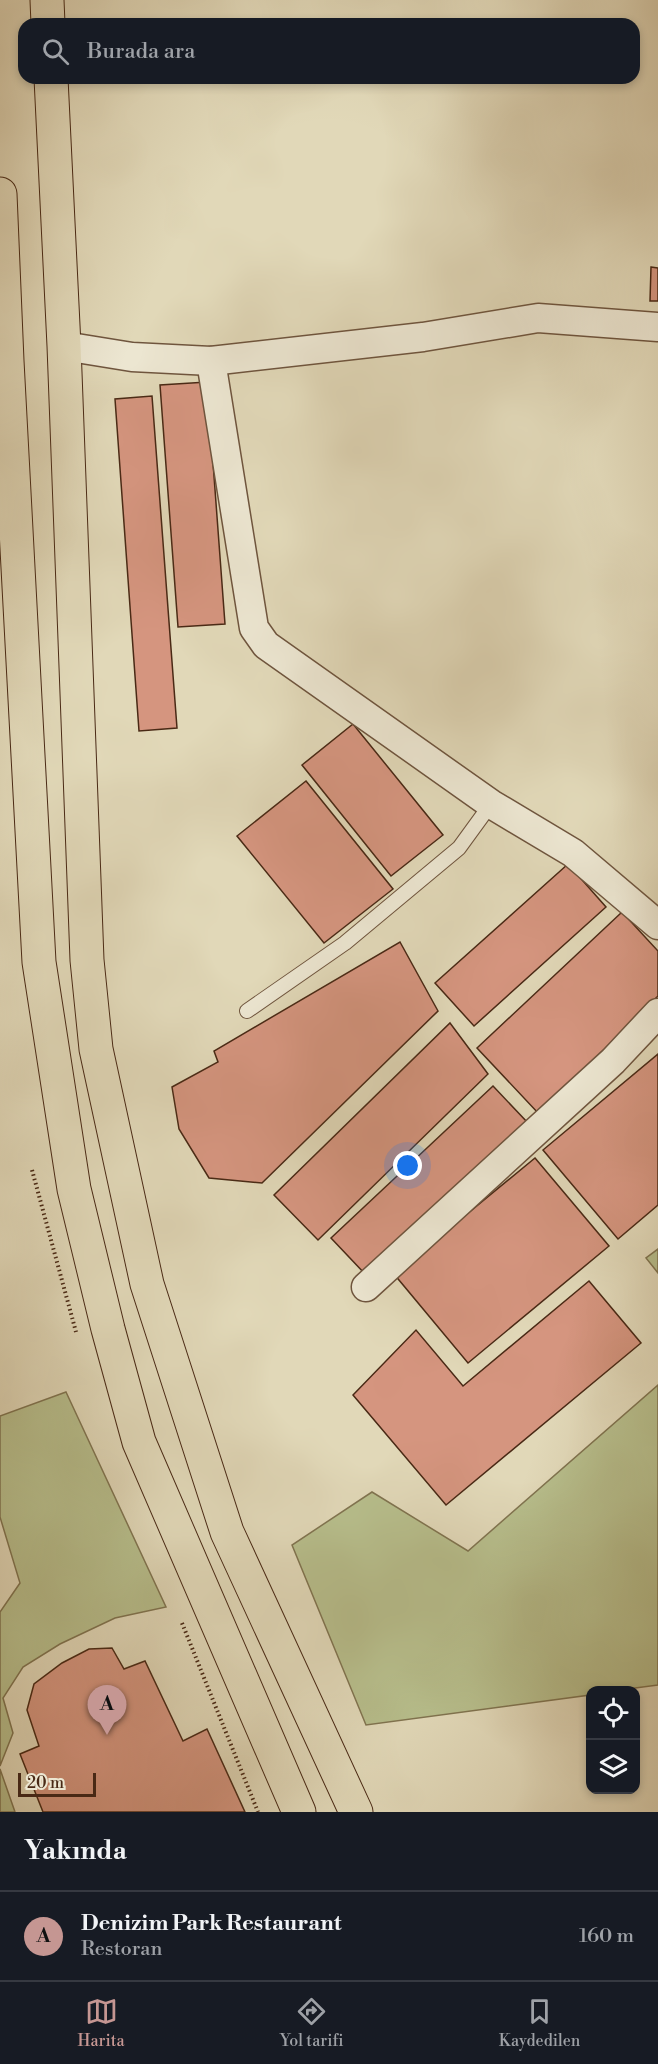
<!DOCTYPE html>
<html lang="tr">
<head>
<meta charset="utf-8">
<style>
	:root { --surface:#171b24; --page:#242831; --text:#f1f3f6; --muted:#9ea1a6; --line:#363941; --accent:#c59692 }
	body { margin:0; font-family:"Libre Bodoni",serif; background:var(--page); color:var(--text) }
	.controls { position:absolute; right:18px; bottom:18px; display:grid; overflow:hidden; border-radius:12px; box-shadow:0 3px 9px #0003 }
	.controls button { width:54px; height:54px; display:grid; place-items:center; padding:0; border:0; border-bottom:2px solid var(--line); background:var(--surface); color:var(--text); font:30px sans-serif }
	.scale { position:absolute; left:18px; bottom:15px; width:78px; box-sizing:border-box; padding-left:6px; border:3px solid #492915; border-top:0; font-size:16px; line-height:21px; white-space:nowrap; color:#492915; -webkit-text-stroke:4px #ece6d1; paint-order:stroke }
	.you { position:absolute; left:408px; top:1166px; width:21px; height:21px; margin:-15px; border:4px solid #fff; border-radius:50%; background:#1a73e8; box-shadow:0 0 0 9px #1a73e833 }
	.badge { display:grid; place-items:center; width:39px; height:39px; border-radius:50%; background:var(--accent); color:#111; font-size:20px; font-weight:700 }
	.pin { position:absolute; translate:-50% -50px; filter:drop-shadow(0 2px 3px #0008) }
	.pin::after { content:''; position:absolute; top:32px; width:21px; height:18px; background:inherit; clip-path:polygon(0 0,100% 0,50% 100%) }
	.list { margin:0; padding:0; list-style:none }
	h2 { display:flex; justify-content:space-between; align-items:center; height:78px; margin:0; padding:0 24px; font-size:26px }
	h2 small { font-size:20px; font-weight:400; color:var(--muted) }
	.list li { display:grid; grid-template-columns:39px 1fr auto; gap:18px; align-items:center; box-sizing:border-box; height:90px; padding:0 24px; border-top:2px solid var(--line) }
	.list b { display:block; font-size:22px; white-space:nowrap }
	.list p { margin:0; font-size:20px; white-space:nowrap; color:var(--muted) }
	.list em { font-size:20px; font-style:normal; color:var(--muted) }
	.icon { flex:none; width:33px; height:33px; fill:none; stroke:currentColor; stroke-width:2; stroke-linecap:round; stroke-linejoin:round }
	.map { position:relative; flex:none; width:658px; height:1812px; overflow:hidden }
	.search { position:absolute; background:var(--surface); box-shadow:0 3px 9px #0003; left:18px; right:18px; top:18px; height:66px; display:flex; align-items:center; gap:15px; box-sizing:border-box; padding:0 21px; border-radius:18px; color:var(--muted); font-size:22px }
	.sheet { height:168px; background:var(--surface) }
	nav { display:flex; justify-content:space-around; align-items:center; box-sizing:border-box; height:84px; border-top:2px solid var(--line); background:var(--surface); font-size:16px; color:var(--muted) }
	nav a { display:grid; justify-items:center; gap:3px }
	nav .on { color:var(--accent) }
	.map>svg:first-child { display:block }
</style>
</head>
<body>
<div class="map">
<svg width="658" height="1812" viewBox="0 0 658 1812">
	<rect width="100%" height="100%" fill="#e1d8b8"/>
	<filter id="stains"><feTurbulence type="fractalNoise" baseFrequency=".00333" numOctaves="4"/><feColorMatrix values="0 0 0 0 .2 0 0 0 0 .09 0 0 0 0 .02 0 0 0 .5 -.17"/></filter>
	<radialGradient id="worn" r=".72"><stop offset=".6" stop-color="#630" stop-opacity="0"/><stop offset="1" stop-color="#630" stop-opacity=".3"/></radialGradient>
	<!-- green -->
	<g fill="#b7be8c" stroke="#807450" stroke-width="1.5">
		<path d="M658,1249V1273L646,1258Z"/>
		<path d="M658,1385V1685L620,1690H590V1695L366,1725L292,1545L372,1492L468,1551Z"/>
		<path d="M66,1392L166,1607L115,1618L60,1644L23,1667L3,1698L13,1733L0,1766V1612L20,1583L0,1517V1416Z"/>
		<path d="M0,1769L15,1812H0Z"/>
	</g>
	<!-- building -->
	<g fill="#d5957f" stroke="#492915" stroke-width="1.5">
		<path d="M651,267L658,268V301H650Z"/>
		<path d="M207,382L225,624L178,627L160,385Z"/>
		<path d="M152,396L177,728L139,731L115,399Z"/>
		<path d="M353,724L443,835L391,876L302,765Z"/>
		<path d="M306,781L393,889L324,943L237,836Z"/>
		<path d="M568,864L606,907L474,1026L435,983Z"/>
		<path d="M622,912L658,951V996L539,1114L477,1048Z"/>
		<path d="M400,942L438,1011L262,1183L209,1178L179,1129L172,1087L218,1062L214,1051Z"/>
		<path d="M450,1023L488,1074L318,1240L274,1195Z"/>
		<path d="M658,1054V1205L618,1239L543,1150Z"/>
		<path d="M493,1086L528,1123L366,1275L331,1238Z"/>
		<path d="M535,1158L609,1246L468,1363L394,1274Z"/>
		<path d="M589,1281L641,1343L446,1505L353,1395L416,1330L463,1386Z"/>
		<path d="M112,1648L124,1669L145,1661L183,1741L207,1729L245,1812H43L20,1754L39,1746L27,1710L34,1684L62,1663L89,1649Z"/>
	</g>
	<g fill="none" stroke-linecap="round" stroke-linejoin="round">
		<defs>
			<path id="lane" d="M247,1011L345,943L459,848L491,804"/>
			<g id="street">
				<path d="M64,346L132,357L211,361L423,337L538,318L658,327"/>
				<path d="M211,361L254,628L266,645L491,804L573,853L658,925"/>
				<path d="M366,1287L613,1061L658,1013"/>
			</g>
			<g id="primary">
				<path d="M47,0L48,24"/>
				<path d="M51,78L64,346L87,960L96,1049L147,1284L227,1532L356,1812"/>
				<path d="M0,194L7,361L39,962L74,1189L108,1329L139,1442L299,1812"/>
			</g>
		</defs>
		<!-- lane casing -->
		<use href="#lane" stroke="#6f553e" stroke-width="16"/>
		<!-- street casing -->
		<use href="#street" stroke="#6f553e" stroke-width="31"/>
		<!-- primary casing -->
		<use href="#primary" stroke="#492915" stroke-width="35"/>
		<!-- path -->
		<g stroke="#492915" stroke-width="4" stroke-dasharray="1.5 3" stroke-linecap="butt">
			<path d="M32,1170L76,1332"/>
			<path d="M182,1623L258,1812"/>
		</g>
		<!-- lane -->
		<use href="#lane" stroke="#ece6d1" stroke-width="14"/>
		<!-- street -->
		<use href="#street" stroke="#ece6d1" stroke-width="28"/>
		<!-- primary -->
		<use href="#primary" stroke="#e1d8b8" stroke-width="33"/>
	</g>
	<rect width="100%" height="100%" filter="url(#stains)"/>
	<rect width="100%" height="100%" fill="url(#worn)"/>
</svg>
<div class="controls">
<button><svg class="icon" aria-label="locate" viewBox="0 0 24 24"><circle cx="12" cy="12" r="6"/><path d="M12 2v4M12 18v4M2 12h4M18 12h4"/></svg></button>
<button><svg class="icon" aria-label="layers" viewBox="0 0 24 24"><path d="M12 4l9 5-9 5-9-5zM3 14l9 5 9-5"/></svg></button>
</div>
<div class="scale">20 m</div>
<div class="you"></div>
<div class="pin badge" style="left:107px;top:1735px">A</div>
<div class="search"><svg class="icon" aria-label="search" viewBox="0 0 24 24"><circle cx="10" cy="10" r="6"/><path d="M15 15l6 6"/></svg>Burada ara</div>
</div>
<section class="sheet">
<h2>Yakında<small></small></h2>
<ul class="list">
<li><span class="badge">A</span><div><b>Denizim Park Restaurant</b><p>Restoran</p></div><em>160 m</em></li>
</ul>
</section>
<nav>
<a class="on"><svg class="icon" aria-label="map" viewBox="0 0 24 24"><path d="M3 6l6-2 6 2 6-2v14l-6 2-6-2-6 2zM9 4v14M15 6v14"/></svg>Harita</a>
<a><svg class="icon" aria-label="directions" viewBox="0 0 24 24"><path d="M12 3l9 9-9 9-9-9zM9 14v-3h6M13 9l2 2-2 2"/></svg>Yol tarifi</a>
<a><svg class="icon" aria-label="saved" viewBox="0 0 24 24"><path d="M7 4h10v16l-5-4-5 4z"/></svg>Kaydedilen</a>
</nav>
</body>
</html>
